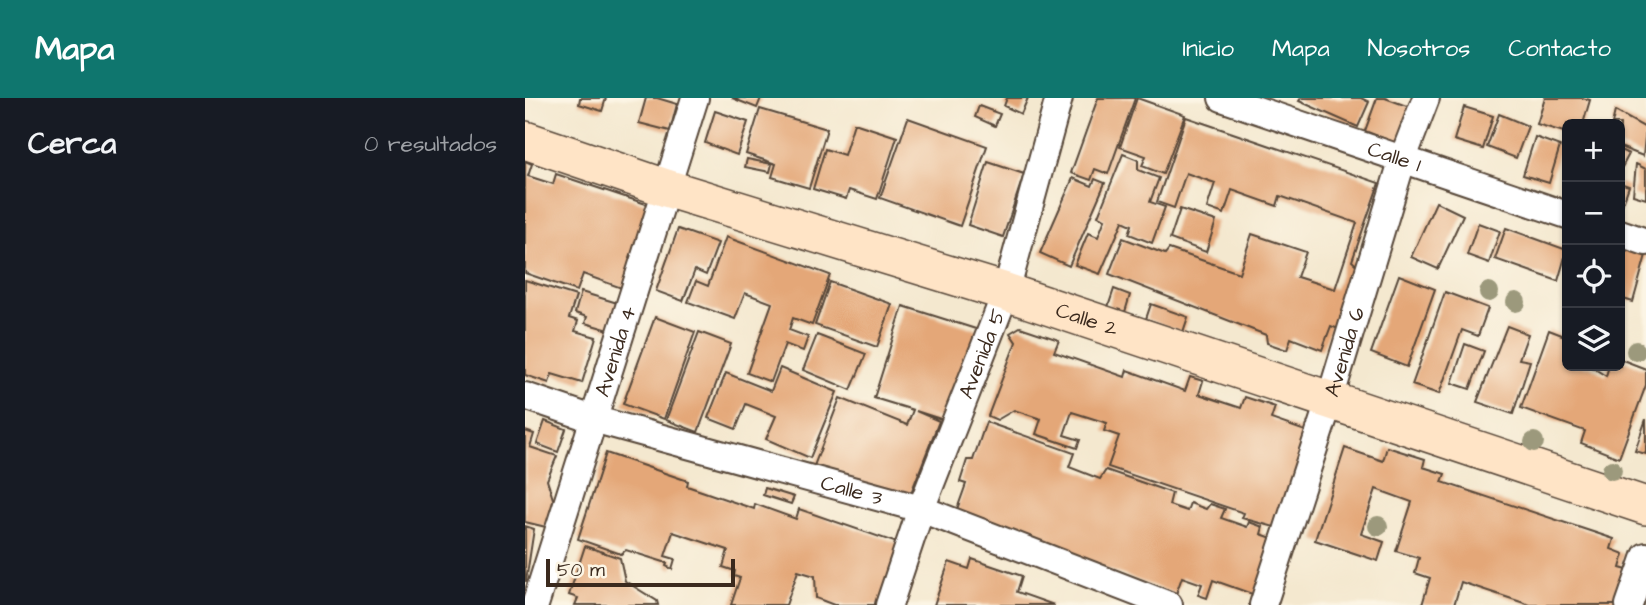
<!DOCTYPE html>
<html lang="es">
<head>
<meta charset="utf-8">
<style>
	:root { --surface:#171b24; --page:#20242c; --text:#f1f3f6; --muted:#9ea1a6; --line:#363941; --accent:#0f766e }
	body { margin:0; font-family:"Architects Daughter",sans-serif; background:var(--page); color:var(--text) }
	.controls { position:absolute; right:21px; top:21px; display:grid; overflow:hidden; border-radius:10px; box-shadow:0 2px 5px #0004 }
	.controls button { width:63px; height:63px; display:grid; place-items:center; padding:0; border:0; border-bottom:2px solid var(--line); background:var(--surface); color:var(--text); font:35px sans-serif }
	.scale { position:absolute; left:21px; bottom:18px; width:189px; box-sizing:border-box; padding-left:7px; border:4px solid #3b2a1e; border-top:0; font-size:19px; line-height:24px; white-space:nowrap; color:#3b2a1e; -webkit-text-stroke:5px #fcf5e5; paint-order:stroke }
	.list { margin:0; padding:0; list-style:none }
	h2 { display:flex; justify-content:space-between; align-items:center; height:91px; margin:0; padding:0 28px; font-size:30px }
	h2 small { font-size:23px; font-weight:400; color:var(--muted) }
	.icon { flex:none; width:38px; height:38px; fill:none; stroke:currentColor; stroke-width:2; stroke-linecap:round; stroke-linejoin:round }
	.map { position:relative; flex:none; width:1121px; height:507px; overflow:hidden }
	header { display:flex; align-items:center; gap:42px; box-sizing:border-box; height:98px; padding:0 35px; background:var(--accent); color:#fff }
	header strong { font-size:33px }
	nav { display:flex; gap:38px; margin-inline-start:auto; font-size:24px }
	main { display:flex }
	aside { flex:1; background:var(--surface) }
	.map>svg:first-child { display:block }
</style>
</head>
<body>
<header>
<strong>Mapa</strong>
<nav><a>Inicio</a><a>Mapa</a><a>Nosotros</a><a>Contacto</a></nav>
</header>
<main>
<aside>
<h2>Cerca<small>0 resultados</small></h2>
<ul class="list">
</ul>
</aside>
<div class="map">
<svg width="1121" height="507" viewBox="0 0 1121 507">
	<rect width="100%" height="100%" fill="#fcf5e5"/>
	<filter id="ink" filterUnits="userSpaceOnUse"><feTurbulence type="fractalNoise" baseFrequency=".0143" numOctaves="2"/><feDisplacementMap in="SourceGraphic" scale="14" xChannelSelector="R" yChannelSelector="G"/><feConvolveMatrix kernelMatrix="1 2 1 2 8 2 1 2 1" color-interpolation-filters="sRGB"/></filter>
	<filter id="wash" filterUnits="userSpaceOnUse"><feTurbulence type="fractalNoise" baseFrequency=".00686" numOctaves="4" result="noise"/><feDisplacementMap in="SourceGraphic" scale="28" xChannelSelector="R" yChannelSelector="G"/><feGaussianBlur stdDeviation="1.57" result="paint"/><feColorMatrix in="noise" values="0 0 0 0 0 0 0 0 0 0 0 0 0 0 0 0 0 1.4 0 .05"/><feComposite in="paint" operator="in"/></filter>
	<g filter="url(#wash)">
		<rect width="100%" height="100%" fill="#f4e8cf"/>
		<g id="blocks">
			<!-- building -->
			<g fill="#e4a778">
				<path d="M55,0H81L77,13L54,6Z"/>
				<path d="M121,0H132L152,6L145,33L114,25Z"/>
				<path d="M207,0H236L232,10Z"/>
				<path d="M482,0H503L496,16L479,8Z"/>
				<path d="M573,0H610L583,76L570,71L566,82L546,75Z"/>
				<path d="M612,0L660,17L638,76L617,68L621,58L595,49Z"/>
				<path d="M776,0H836L844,4L833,29L774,3Z"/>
				<path d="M852,0H860L890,11L876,47L840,33Z"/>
				<path d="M1020,0H1057L1065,2L1058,26H1042V35L1012,26Z"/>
				<path d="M454,8L475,16L470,28L450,19Z"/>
				<path d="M939,9L968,18L958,51L929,42Z"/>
				<path d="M235,11L302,31L284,90L247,79L251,66L221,56Z"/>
				<path d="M190,13L223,24L212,57L180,45Z"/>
				<path d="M1090,13L1121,30L1118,58L1095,49V26H1087Z"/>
				<path d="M974,16L1003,28L991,60L962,49Z"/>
				<path d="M661,19L854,85L827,163L838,173L816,232L806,228L797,252L766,240L762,252L742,245L741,237L584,176L598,140L640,156L644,151L714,175L727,136L781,154L772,179L810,191L832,125L755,98L752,108L707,92L699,116L682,110L690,85L661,75L649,110L632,104Z"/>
				<path d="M383,20L462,48L435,128L355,100Z"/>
				<path d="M329,25L372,39L352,101L324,92L321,101L288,91L300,51L319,57Z"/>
				<path d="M1010,39L1035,48L1024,85L998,77Z"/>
				<path d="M1095,52L1104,56L1095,73Z"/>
				<path d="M598,56L613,62V72L634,80L625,104L640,109L627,145L604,136L607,127L598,123L575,176L550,167L563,135L573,139L580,121L573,118Z"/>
				<path d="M222,61L247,66L245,74L220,69Z"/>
				<path d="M0,63L7,66L3,78L28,86L31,76L127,108L105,193L58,176L52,193L0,175Z"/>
				<path d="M463,64L499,76L478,139L443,127Z"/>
				<path d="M1111,66L1121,71V101L1108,97Z"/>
				<path d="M548,80L567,88L570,81L580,85L544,168L515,155Z"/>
				<path d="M1095,85L1104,88L1095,113Z"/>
				<path d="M911,104L938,117L913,171L886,159Z"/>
				<path d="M655,111L691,123L681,154L645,141Z"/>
				<path d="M953,125L975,133L964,165L942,157Z"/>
				<path d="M981,130L1042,152L1033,183L970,161Z"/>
				<path d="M153,131L193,145L181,177L170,172L158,203L131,193Z"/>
				<path d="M201,139L305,177L287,227L268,220L264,232L283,239L278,253L260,246L246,284L222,275L247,205L220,195L210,221L163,204L171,183L183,188Z"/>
				<path d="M1095,149L1121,157L1108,204L1095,200Z"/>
				<path d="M874,177L910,191L882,269L846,255Z"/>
				<path d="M0,182L51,198L44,220L53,223L50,233L71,239L57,285L27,276L24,285L0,277Z"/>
				<path d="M305,184L367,206L352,249L290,227Z"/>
				<path d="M589,191L605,197L600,214L583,209Z"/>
				<path d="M56,194L99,207L91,234L60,225L62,219L50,215Z"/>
				<path d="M920,194L963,210L953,238L937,232L914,296L887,287Z"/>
				<path d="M626,206L663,219L658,234L621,221Z"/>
				<path d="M378,208L457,233L428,325L391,313L414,323L382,405L289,368L315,300L382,327L388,312L349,300Z"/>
				<path d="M130,219L170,234L139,321L98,306Z"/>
				<path d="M982,228L1003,236L994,261L1005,263L988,316L952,304Z"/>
				<path d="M495,229L534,242L529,254L600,279L602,272L660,293L665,279L678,283L674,296L716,310L720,299L750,309L746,321L789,336L757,431L717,420L719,415L583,369L594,338L579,333L582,325L547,314L539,337L555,342L552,350L511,336L516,321L489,312L472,322L463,318L491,244L485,235Z"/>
				<path d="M1024,232L1042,239V268H1065L1081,278L1084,268H1095V261L1121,271V287L1094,360L1056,345L1060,333L996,310Z"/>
				<path d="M174,234L206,246L173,334L141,322Z"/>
				<path d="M292,237L341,256L326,292L278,272Z"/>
				<path d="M940,246L959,253L945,291L927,285Z"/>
				<path d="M255,270L312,294L285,360L241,341L251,318L221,306L211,331L183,320L201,275L246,293Z"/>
				<path d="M1121,321V356L1110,353Z"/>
				<path d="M20,323L41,331L33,354L12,346Z"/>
				<path d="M461,324L549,355L544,369L575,381L581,372L647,395L644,407L662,413L665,405L681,411L685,406L700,411L696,420L722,429L724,424L738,429L736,436L750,441L730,497L688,482L682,500L673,497L677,486L657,479L651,496L430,417L441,386L435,384L442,362H448Z"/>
				<path d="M0,333L9,336L5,349L32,358L22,382L29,404L21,429L0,424Z"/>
				<path d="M862,349L900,361L898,369L920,376L917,384L1089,441L1086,451L1099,456L1095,470L1102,472L1090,507H1005L936,484L929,507H897L905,480L890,475L894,460L871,453L887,404L851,391L836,436L859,444L853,463L790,442L820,350L858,363Z"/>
				<path d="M81,355L163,383L162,388L229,411L230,406L271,421L274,411L381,448L360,507H309L291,500L290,478L273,473L261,507H206L215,480L209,478L210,473L198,469L203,452L148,434L140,458L150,461L147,471L141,468L142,465L101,452L96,456L53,441Z"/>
				<path d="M240,390L269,399L266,406L238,397Z"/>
				<path d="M0,428L9,431L1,483H0Z"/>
				<path d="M60,448L95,460L100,483L132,503L133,507H50L53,500L44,497Z"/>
				<path d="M447,461L497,478L492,494L529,507H409L424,464L444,471Z"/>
			</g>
		</g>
	</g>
	<g filter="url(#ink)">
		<use href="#blocks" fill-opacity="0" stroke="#574639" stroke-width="2"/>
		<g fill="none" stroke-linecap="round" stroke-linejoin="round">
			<defs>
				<g id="minor">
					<path id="s1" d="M697,0L1042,117"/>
					<path d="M1095,135L1121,144"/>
					<path id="s2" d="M0,298L68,321L396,411L644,507"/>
					<path id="s3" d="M10,507L170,0"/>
					<path id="s4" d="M364,507L396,411L481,194L534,0"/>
					<path id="s5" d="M738,507L805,301L878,60L901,0"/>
					<path d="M1104,507L1121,458"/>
				</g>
				<g id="secondary">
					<path id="s6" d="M0,42L141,90L481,194L1121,408"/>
				</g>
			</defs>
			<!-- minor casing -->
			<use href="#minor" stroke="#574639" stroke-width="30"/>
			<!-- secondary casing -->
			<use href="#secondary" stroke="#574639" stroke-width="40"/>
			<!-- minor -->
			<use href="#minor" stroke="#fff" stroke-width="26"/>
			<!-- secondary -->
			<use href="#secondary" stroke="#ffe4c6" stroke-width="37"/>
		</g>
		<!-- trees -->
		<g fill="#9c997c">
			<circle cx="964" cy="194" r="10"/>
			<circle cx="991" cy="204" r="10"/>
			<circle cx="1111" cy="253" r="10"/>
			<circle cx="1009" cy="344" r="10"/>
			<circle cx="1087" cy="372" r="10"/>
			<circle cx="853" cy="428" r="10"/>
		</g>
	</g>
	<g text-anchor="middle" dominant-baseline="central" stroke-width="7" stroke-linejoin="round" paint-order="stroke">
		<!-- street labels -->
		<g font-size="21" fill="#3b2a1e" stroke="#fcf5e5">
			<text stroke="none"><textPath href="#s1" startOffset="182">Calle 1</textPath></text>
			<text stroke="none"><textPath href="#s6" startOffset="590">Calle 2</textPath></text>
			<text stroke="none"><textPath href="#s5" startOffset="266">Avenida 6</textPath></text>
			<text stroke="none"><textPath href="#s3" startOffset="266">Avenida 4</textPath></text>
			<text stroke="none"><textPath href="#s4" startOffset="268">Avenida 5</textPath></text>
			<text stroke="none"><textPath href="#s2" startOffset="340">Calle 3</textPath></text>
		</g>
	</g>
</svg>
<div class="controls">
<button>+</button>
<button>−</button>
<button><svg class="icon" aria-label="locate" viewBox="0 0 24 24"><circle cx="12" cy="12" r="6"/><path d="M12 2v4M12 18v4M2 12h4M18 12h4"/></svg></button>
<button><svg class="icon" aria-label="layers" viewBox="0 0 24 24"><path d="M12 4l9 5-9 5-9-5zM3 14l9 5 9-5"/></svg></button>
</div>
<div class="scale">50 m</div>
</div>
</main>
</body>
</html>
